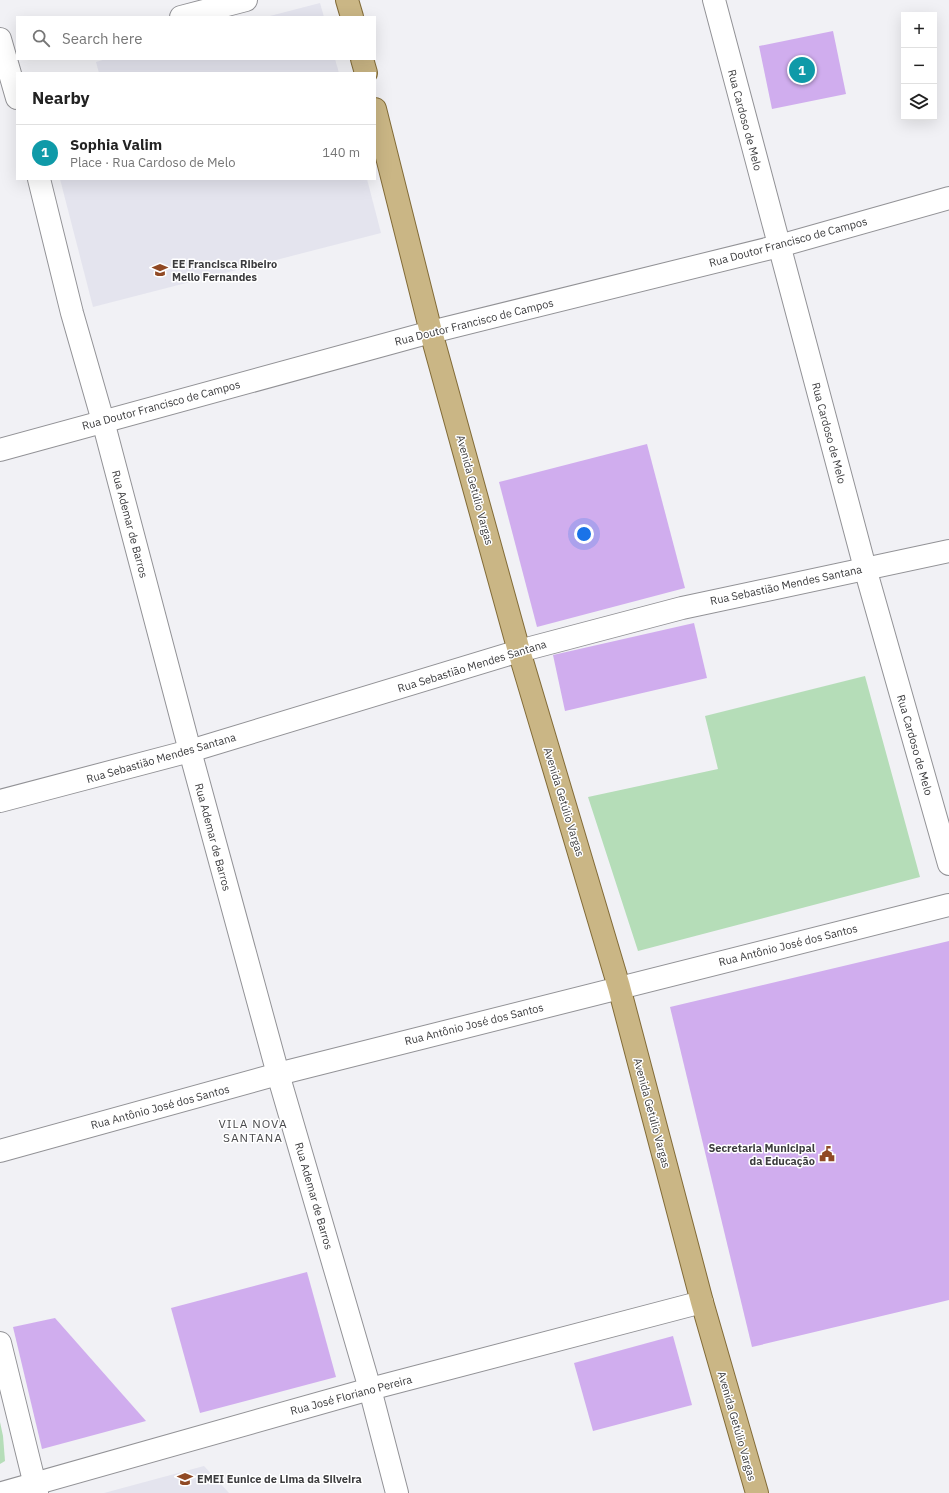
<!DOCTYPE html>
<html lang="en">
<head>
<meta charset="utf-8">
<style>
	:root { --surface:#fff; --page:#f6f6f6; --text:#222; --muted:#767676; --line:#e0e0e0; --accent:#d93025 }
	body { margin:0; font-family:"IBM Plex Sans",sans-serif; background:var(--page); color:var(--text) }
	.controls { position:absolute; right:12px; top:12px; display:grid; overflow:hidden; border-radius:0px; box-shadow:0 4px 16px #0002 }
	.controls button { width:36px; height:36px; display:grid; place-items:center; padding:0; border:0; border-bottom:1px solid var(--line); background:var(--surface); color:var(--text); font:20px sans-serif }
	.you { position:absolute; left:584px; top:534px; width:14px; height:14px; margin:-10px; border:3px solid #fff; border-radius:50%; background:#1a73e8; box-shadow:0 0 0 6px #1a73e833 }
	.badge { display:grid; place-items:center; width:26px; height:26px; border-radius:50%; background:var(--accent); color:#fff; font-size:13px; font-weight:700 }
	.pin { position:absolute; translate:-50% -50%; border:2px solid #fff; box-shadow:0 1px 4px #0006 }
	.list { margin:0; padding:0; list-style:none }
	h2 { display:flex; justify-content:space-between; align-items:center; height:52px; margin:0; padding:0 16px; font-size:17px }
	h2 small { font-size:13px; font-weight:400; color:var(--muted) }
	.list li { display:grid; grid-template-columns:26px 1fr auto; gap:12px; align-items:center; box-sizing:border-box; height:56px; padding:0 16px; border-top:1px solid var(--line) }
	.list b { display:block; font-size:15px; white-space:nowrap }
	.list p { margin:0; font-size:13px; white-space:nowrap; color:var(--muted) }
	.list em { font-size:13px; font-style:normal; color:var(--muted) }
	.icon { flex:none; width:22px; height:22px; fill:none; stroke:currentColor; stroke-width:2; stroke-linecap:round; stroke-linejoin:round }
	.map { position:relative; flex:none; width:949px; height:1493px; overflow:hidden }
	.search { position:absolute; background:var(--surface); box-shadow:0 4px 16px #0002; left:16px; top:16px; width:360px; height:44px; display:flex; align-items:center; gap:10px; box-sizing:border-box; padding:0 14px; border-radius:0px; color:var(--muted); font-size:15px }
	.panel { position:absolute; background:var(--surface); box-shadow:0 4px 16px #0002; left:16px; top:72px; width:360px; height:108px; border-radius:0px }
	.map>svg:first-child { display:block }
</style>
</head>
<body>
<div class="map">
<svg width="949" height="1493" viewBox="0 0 949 1493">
	<rect width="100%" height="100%" fill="#f1f1f5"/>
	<!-- built -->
	<g fill="#e4e4ee">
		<path d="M320,3L324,17H266Z"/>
		<path d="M106,59H335L339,73H99L96,62Z"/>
		<path d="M60,179H367L381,233L93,307Z"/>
		<path d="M204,1466L229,1493H104Z"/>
	</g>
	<!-- green -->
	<g fill="#b5ddb8">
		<path d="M865,676L920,877L638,951L588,797L718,769L705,716Z"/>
		<path d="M0,1422L3,1436L5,1461L0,1464Z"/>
	</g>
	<!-- building -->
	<g fill="#d0adee">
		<path d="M833,31L846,94L772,109L759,46Z"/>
		<path d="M647,444L685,588L537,627L499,482Z"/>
		<path d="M694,623L707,678L565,711L553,655Z"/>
		<path d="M949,941V1300L752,1347L670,1007Z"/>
		<path d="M307,1272L336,1377L200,1413L171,1308Z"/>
		<path d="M55,1318L146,1421L42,1449L13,1327Z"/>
		<path d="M673,1336L692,1405L593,1431L574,1363Z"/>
	</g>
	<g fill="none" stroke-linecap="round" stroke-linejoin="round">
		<defs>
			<g id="minor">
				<path d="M714,0L865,568L949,864"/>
				<path d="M181,17L246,0"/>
				<path d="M0,39L17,98"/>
				<path d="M39,179L72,313L103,421L190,751L278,1074L370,1389L397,1493"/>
				<path d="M0,450L431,332L779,246L949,198"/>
				<path d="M0,801L190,751L519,651L682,608L949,551"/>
				<path d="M0,1151L278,1074L949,905"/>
				<path d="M0,1343L37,1493"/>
				<path d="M2,1493L370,1389L702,1302"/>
			</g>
			<g id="major">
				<path d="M347,0L352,17"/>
				<path d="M362,59L366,73"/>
				<path d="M375,109L431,332L519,651L619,987L702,1302L757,1493"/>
			</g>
		</defs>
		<!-- minor casing -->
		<use href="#minor" stroke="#929296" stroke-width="24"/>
		<!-- major casing -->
		<use href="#major" stroke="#826b37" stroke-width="24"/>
		<!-- minor -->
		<use href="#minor" stroke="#fff" stroke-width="22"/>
		<!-- major -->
		<use href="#major" stroke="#cab685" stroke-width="22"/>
	</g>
	<!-- icons -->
	<defs>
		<symbol id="school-bare" viewBox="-9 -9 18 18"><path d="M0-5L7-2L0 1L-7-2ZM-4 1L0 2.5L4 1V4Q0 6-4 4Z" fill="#904924" stroke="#fff" stroke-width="2.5" paint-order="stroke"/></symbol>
		<symbol id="civic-bare" viewBox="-9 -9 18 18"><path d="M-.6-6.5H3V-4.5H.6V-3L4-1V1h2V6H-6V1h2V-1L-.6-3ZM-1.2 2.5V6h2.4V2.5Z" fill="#904924" stroke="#fff" stroke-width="2.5" paint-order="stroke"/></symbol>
	</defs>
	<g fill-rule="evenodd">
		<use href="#school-bare" x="149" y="259" width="22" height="22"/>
		<use href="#civic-bare" x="816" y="1143" width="22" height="22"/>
		<use href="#school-bare" x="174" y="1468" width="22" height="22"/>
	</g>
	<g text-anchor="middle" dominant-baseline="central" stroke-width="3" stroke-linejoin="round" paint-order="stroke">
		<!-- street labels -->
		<g font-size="11" fill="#3c3c3e" stroke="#fff">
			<text transform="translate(745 120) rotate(75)">Rua Cardoso de Melo</text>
			<text transform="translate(788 242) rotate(-15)">Rua Doutor Francisco de Campos</text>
			<text transform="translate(474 322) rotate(-14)">Rua Doutor Francisco de Campos</text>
			<text transform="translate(161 405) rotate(-15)">Rua Doutor Francisco de Campos</text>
			<text transform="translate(829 433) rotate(75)">Rua Cardoso de Melo</text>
			<text transform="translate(475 490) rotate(75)">Avenida Getúlio Vargas</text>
			<text transform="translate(130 524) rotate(75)">Rua Ademar de Barros</text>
			<text transform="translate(786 585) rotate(-12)">Rua Sebastião Mendes Santana</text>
			<text transform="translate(472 666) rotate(-17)">Rua Sebastião Mendes Santana</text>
			<text transform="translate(915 745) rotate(74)">Rua Cardoso de Melo</text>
			<text transform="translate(161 758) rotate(-16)">Rua Sebastião Mendes Santana</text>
			<text transform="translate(564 802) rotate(73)">Avenida Getúlio Vargas</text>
			<text transform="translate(213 837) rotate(75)">Rua Ademar de Barros</text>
			<text transform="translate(788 945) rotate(-14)">Rua Antônio José dos Santos</text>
			<text transform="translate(474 1024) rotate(-14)">Rua Antônio José dos Santos</text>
			<text transform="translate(160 1107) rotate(-15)">Rua Antônio José dos Santos</text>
			<text transform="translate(652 1113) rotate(75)">Avenida Getúlio Vargas</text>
			<text transform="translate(314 1196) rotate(74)">Rua Ademar de Barros</text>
			<text transform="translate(351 1395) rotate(-15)">Rua José Floriano Pereira</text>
			<text transform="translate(737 1426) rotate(74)">Avenida Getúlio Vargas</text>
		</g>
		<!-- poi labels -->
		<g font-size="11" font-weight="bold" fill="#3c3c3e" stroke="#fff" text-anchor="start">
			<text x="172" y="264">EE Francisca Ribeiro<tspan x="172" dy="13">Mello Fernandes</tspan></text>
			<text x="815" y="1148" text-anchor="end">Secretaria Municipal<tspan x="815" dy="13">da Educação</tspan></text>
			<text x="197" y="1479">EMEI Eunice de Lima da Silveira</text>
		</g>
		<!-- neighbourhood labels -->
		<g font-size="12" letter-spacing="1" fill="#4a4a4d" stroke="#fff">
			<text x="253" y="1123">VILA NOVA<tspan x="253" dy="14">SANTANA</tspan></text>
		</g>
	</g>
</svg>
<div class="controls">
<button>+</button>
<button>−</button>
<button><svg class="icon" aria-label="layers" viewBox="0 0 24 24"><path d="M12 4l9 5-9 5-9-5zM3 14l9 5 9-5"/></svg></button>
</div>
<div class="you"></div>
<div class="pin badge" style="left:802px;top:70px;background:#0f9aa8">1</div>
<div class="search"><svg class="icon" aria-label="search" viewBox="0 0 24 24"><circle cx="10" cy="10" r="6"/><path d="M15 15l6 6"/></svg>Search here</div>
<section class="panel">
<h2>Nearby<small></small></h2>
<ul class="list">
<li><span class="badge" style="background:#0f9aa8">1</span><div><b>Sophia Valim</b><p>Place · Rua Cardoso de Melo</p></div><em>140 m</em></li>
</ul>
</section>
</div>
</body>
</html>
